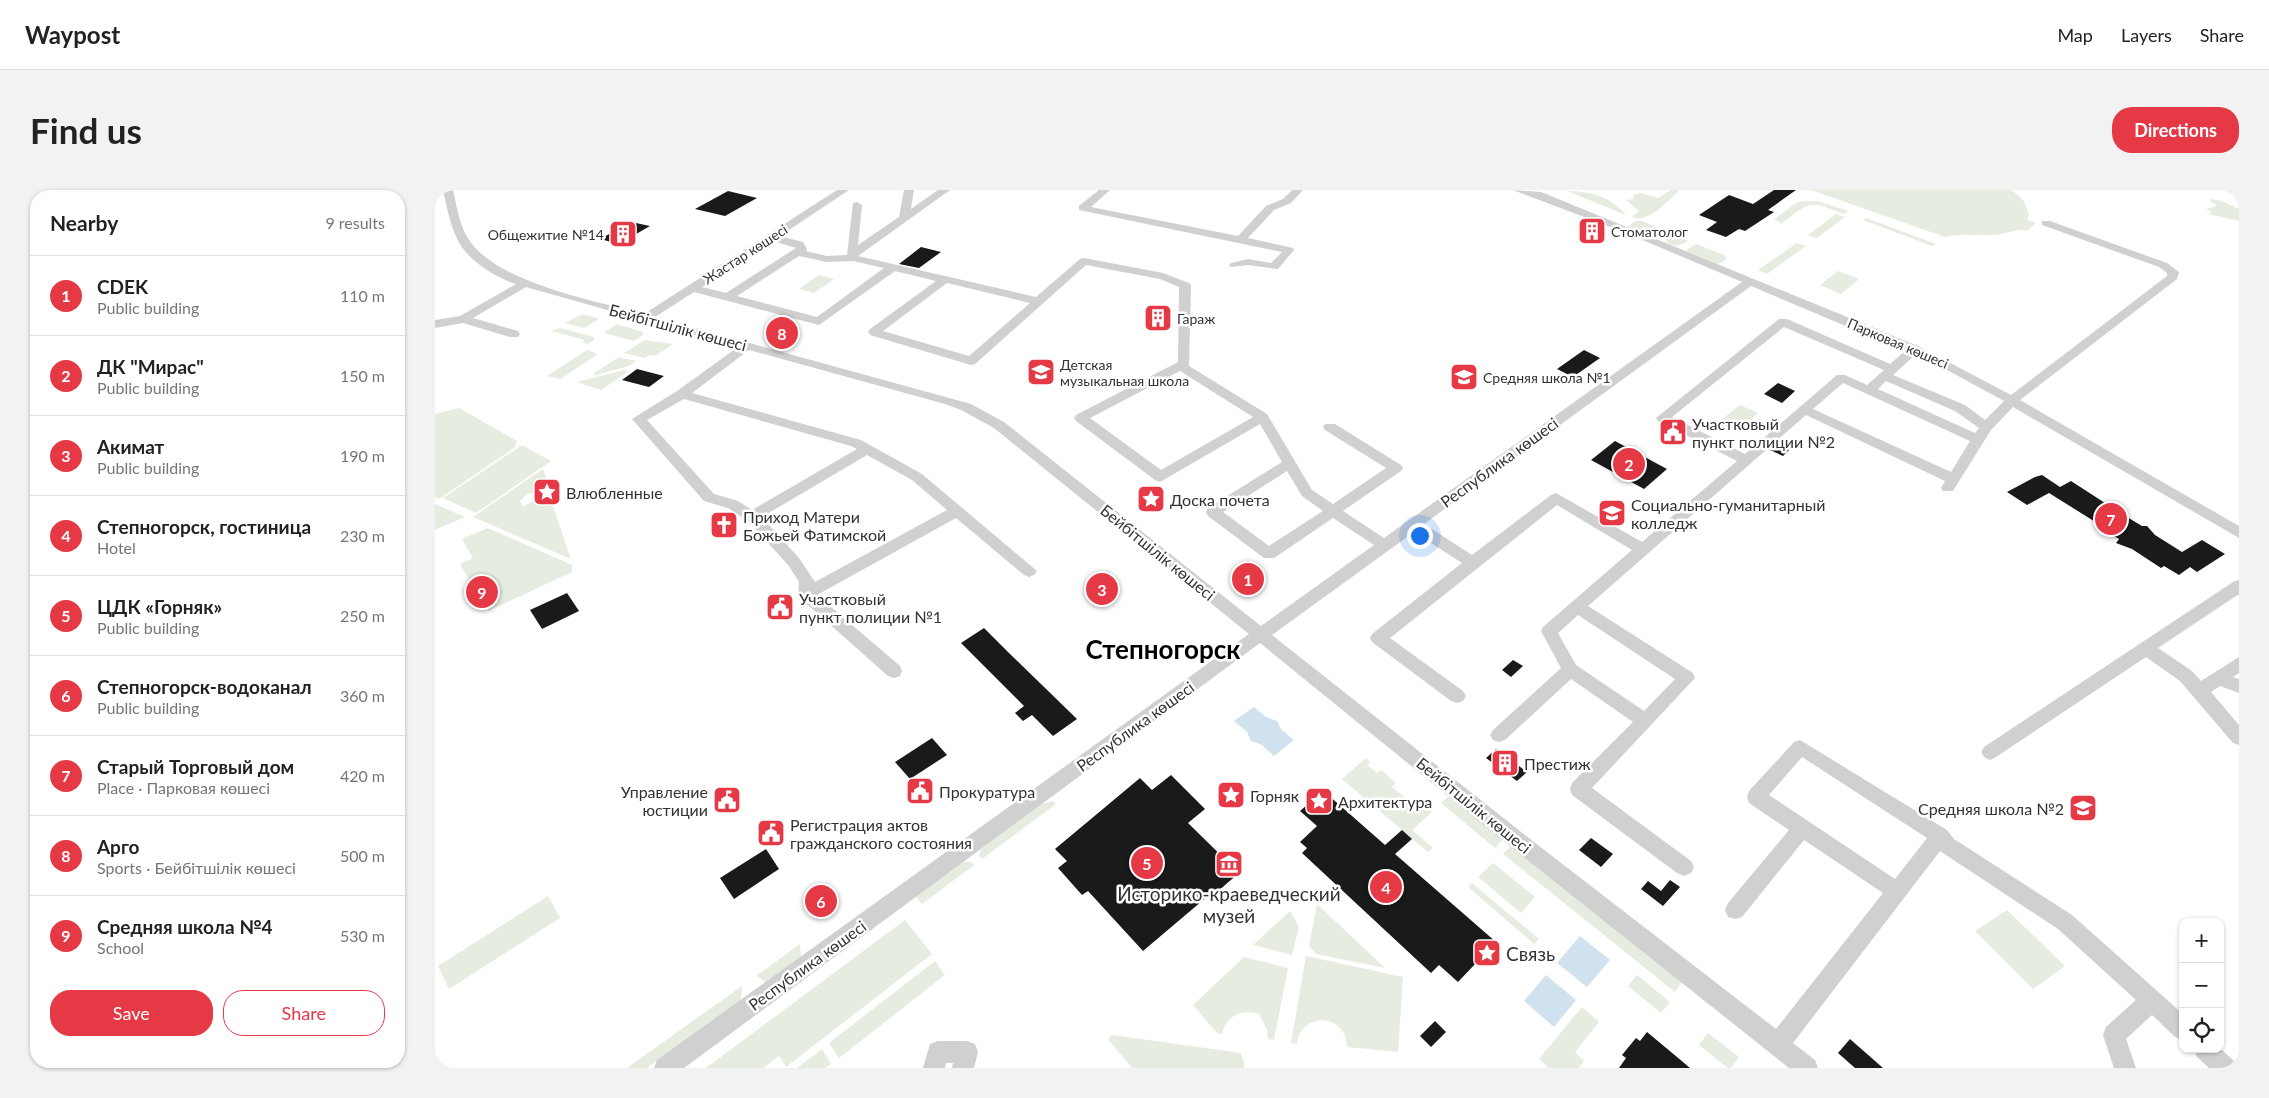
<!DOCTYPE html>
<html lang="en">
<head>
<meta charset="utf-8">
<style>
	:root { --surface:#fff; --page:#f2f2f2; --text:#222; --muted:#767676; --line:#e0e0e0; --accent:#e63946 }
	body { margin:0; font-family:Lato,sans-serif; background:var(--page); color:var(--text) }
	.controls { position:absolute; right:15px; bottom:15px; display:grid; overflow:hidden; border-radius:10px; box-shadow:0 1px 4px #0004 }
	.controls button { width:45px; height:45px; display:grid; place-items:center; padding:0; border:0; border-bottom:1px solid var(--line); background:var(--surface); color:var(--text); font:25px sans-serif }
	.you { position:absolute; left:984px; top:345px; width:18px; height:18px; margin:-12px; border:4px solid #fff; border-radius:50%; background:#1a73e8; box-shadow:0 0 0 8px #1a73e833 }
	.badge { display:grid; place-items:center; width:32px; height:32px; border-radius:50%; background:var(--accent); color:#fff; font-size:16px; font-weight:700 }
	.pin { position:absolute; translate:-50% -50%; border:2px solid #fff; box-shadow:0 1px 5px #0006 }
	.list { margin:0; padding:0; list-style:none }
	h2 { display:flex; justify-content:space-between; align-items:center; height:65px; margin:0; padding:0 20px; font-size:21px }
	h2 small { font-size:16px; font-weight:400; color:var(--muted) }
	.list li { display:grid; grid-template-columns:32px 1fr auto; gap:15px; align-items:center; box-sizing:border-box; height:80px; padding:0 20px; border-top:1px solid var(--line) }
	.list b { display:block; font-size:19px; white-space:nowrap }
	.list p { margin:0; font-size:16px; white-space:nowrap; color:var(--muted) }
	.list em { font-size:16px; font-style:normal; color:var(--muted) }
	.actions { display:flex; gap:10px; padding:15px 20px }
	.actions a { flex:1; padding:11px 0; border:1px solid var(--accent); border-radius:20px; text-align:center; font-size:18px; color:var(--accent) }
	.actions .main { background:var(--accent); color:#fff }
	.icon { flex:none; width:28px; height:28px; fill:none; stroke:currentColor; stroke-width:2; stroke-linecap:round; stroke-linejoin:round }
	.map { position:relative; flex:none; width:1804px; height:878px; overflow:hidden; border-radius:20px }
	header { display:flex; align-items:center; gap:30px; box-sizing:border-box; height:70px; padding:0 25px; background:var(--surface); border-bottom:1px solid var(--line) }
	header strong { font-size:24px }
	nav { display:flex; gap:28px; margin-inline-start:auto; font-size:18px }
	.intro { display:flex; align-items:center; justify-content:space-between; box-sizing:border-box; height:120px; padding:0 30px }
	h1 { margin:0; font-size:35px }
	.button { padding:12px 22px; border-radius:20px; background:var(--accent); color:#fff; font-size:18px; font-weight:700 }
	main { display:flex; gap:30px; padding:0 30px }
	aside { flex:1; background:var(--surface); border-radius:20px; box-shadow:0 1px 4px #0004 }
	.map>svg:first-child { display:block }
</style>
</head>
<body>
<header>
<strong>Waypost</strong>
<nav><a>Map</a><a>Layers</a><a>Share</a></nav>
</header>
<div class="intro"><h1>Find us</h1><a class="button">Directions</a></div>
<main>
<aside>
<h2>Nearby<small>9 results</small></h2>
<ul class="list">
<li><span class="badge">1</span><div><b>CDEK</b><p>Public building</p></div><em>110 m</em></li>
<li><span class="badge">2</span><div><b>ДК &quot;Мирас&quot;</b><p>Public building</p></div><em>150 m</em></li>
<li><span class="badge">3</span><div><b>Акимат</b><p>Public building</p></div><em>190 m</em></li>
<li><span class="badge">4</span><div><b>Степногорск, гостиница</b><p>Hotel</p></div><em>230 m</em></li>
<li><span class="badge">5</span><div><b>ЦДК «Горняк»</b><p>Public building</p></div><em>250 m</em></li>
<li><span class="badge">6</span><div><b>Степногорск-водоканал</b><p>Public building</p></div><em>360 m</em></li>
<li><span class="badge">7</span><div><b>Старый Торговый дом</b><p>Place · Парковая көшесі</p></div><em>420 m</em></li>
<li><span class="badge">8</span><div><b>Арго</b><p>Sports · Бейбітшілік көшесі</p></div><em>500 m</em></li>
<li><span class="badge">9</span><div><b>Средняя школа №4</b><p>School</p></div><em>530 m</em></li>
</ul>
<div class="actions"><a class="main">Save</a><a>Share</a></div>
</aside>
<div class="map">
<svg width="1804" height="878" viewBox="0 0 1804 878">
	<rect width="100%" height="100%" fill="#fff"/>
	<!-- green -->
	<g fill="#e6ecdf">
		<path d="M1236,0H1243L1242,3C1232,11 1213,34 1197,27L1204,21L1191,10L1199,9L1198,5L1206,3L1223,8Z"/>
		<path d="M1376,0H1577L1588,10L1594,24L1592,30L1601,33L1592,41C1582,38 1576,43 1565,44C1546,47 1527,42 1510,47Z"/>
		<path d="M1132,1C1155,1 1176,7 1191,25Z"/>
		<path d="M1776,9L1787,11L1804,19V31L1773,24L1777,22L1771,19L1782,16L1775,11Z"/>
		<path d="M1372,11H1382L1413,21L1409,24C1372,10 1377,11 1346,34L1339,29L1363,12Z"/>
		<path d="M1401,24L1410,27L1382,48L1373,45Z"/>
		<path d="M1431,28L1501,54L1497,56L1428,30Z"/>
		<path d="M1201,31H1207L1253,51C1245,56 1241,57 1233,53L1232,50L1211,41L1205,42L1192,37Z"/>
		<path d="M1362,53L1371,56L1332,84L1323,80Z"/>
		<path d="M1261,54L1289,65L1292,69L1283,74L1253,62L1251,60Z"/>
		<path d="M1403,81L1424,89L1406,104L1385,95Z"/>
		<path d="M384,85L399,89L379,103L364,99Z"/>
		<path d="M148,124L164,129L149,138L130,133Z"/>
		<path d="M182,134L208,142V145L199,151L169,143Z"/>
		<path d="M125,138L159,147V150L153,154L147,152L150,150L116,141Z"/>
		<path d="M210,150L238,154L220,166L215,165L209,168L189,163Z"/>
		<path d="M152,160L163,164L125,189L112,186Z"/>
		<path d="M184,167L201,171L194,176L161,185L158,184Z"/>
		<path d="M189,180L194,181L166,200L142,192Z"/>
		<path d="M1305,215L1323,223L1304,239L1286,230Z"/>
		<path d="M24,218L82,251L79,258L4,309L0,307V224Z"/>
		<path d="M87,255L116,271L41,323L8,308Z"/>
		<path d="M108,279L114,297L92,304L85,311L88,317L98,311L115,307L136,369L38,327Z"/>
		<path d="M0,314L30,327L0,340Z"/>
		<path d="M53,338L137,375V382L53,421L25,374L38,368L27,349Z"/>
		<path d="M931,568L935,572L932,575L942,583L946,580L961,593L957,597L983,618L988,615L997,622L977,640L998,658L993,662L907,589Z"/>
		<path d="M1014,606L1068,649L1060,658L1006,613Z"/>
		<path d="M618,611L621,614L547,669L544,666L546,659L606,614Z"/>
		<path d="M1076,656L1247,792L1240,802L1068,664Z"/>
		<path d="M528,672H536L539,675L487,714L481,706Z"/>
		<path d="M1058,673L1100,707L1086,723L1043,687Z"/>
		<path d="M1037,693L1104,749L1099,754L1033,697Z"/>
		<path d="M113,706L125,728L14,799L3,776Z"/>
		<path d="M882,714L950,778L881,764L874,756Z"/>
		<path d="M1572,720L1630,776L1598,799L1540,741Z"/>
		<path d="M855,721L864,737L857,765L818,755Z"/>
		<path d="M470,730L497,764L351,877L344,866L328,878H271Z"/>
		<path d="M365,754L366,767L331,792L321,786Z"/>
		<path d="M871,766L968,787L963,862L912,857C912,823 866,821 862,854L856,853Z"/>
		<path d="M809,767L853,778L839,850L833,849L832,840L824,824C806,819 792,825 787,844L782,843L758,815Z"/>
		<path d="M500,771L510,785L404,868L394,853Z"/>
		<path d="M1202,785L1235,812L1226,823L1193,796Z"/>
		<path d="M307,796L306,810L212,878H192Z"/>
		<path d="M1147,817L1164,832L1140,862L1149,871L1144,878H1114L1104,869Z"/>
		<path d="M1273,843L1304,867L1296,878H1293L1264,855Z"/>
		<path d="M677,845L806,863L810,876L808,878H697L673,849Z"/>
		<path d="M387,859L396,874L390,878H362Z"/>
	</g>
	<!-- water -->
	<g fill="#cfe2ee">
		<path d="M819,517L831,527L842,531L846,539L859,550L839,566L827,555L816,551L812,542L799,531Z"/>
		<path d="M1145,746L1175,770L1152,797L1122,773Z"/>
		<path d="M1111,785L1141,810L1119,837L1089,811Z"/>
	</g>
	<!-- building -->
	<g fill="#1a1a1a">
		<path d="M1339,0H1361L1333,20L1339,22L1310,41L1304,39L1291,47L1271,40L1282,32L1264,25L1294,5L1318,14Z"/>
		<path d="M293,1L322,8L290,26L260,19Z"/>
		<path d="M196,32L215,36L184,54L165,49Z"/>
		<path d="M486,57L506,62L484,78L464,74Z"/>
		<path d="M716,116L734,129L724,134L709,122Z"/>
		<path d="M1149,160L1165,168L1138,187L1122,179Z"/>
		<path d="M202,179L229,186L214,197L187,190Z"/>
		<path d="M1343,193L1360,201L1347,213L1329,204Z"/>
		<path d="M1180,251L1232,279L1209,299L1156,270Z"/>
		<path d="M1342,253L1355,259L1348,266L1335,260Z"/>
		<path d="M1607,285L1625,297L1636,291L1670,313H1675L1682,321L1707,336H1712L1720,345L1747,362L1767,350L1790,364L1762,382L1755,377L1744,385L1729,376L1726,378L1697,359L1681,353L1684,349L1670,341V338L1614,303L1592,315L1572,302L1600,287Z"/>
		<path d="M132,403L144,421L107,439L95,420Z"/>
		<path d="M549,438L574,463L642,529L618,546L597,525L588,531L580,523L589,516L526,453Z"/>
		<path d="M1078,470L1088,476L1076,487L1067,480Z"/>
		<path d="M497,548L512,565L475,589L460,572Z"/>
		<path d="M1061,559L1092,582L1082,591L1051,568Z"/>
		<path d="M736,585L770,619L753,633L804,683L782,702L780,700L708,761L653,701L647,705L623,678L632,671L620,659L705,588L717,600Z"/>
		<path d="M892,604L950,655L967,640L977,649L960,664L1061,752L1023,792L1004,775L996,783L867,663L872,658L865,652L882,636L865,621L872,615L876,618Z"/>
		<path d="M1156,648L1178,664L1166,677L1144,660Z"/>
		<path d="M331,659L344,679L299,709L285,688Z"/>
		<path d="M1235,690L1245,697L1228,716L1206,699L1213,691L1226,701Z"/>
		<path d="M1000,831L1011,842L996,857L985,846Z"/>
		<path d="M1212,842L1242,867L1255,878H1184L1191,868L1187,865L1201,848L1205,851Z"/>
		<path d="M1415,849L1448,878H1420L1403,863Z"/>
	</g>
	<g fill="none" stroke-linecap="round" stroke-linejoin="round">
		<!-- minor -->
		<g fill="#d0d0d0" fill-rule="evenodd">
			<path d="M8,0H18C22,17 25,40 37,54C69,94 160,111 209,124L402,0H414L345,46L368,52L372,59L371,61L392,66L412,65L418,13L422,12L427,15L423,55L464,27L469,0H479L476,19L503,0H515L423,66L601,107L645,69L649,68L728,83L754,93L756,95L754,176L832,224L877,300L898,314L951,278L890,240L888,237L890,234H900L966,275L968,278L966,281L908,321L949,348L1307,92L1186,41L1078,0L1106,2L1483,156L1576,205L1732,86V83L1724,77L1607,35V31H1615L1732,73L1744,82L1742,89L1585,210L1804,336V348L1578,217L1556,240L1518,301H1508L1506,298L1510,291L1371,225L1153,416L1258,483L1260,488L1157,598L1256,671L1259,677L1256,683L1249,686L1242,683L1137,605L1135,599L1137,593L1198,532L1136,489L1070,550L1064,552L1058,550L1055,545L1058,540L1126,478L1106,441L1108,437L1197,360L1122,315L955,448L1028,501L1031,506L1028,511L1022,513L1016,511L937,452L935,448L937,444L1027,373L979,342L837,445L1090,645L1341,839L1448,703L1369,650L1307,727L1300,729L1293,727L1290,720L1293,713L1354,640L1314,613L1312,607L1314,601L1359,552L1365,550L1512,640L1519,649L1637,725L1748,824V850L1740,847L1717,825L1691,849L1701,878H1679L1668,845L1671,837L1701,810L1623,739L1505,661L1358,853L1380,870L1383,878H1354L1076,657L825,453L249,878H219L222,870L814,444L559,238L526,220L510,214L314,160L257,203L426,250L487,284L602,381L599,385L594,387L589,385L521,328L382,405L465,476L467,481L465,486L459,488L453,486L365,408L363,404L364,392L354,376L313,331L293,318L269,311L197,229L242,201L303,157L91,97L38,128L83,141L85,144L83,147H75L28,133L0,138V130L25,126L81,94C61,88 38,73 26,56C16,40 12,18 8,0ZM338,51L361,58L291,103L267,97ZM364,66L392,72L418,71L449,78L382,127L302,106ZM651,75L725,89L744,97L743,172L641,225L639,228L641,231L720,290L725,292L825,234L847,272L773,318L771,322L773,326L829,368H839L898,328L939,355L826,436L569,232L536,214L220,127L259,102L384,135L460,81L501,91L435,139L433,142L435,145L536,175L540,174ZM512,93L595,113L534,166L448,141ZM1316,96L1470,161L1455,174L1352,129H1344L1221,228L1223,231L1302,271L1207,352L1121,303L1116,305L1037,365L989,334ZM1349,137L1449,180L1432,195L1410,185H1402L1310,264L1237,227ZM1480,165L1501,174L1569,211L1550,230L1530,215L1458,185ZM745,181L818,227L726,280L655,228ZM1451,191L1520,221L1544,238L1540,243L1443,199ZM1408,193L1535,251L1516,282L1378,219ZM249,209L416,256L422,259L317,320L303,311L279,304L212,230ZM432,265L477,290L512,320L380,392L364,368L327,327ZM852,281L867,306L888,321L834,356L788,322ZM1143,425L1240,489L1209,521L1141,475L1123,443ZM1367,567L1492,648L1460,689L1334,605Z"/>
			<path d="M664,0H675L656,17L803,46L831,16L848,9L857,0H868L856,13L839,20L813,48L858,58L859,60L843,79L813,75L796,77L794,75L796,73L813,69L836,73L847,62L644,20V16Z"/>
			<path d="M1804,390V404L1723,458L1757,481L1766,491L1804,467V483L1798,487L1804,489V503L1785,496L1776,502L1804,535V555L1798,553L1745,491L1711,467L1561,567L1555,570L1549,567L1546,562L1549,557L1798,392Z"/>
			<path d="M503,851H532L540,854L543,862L539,878H517L518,873H511L510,878H488L495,854Z"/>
			<path d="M1785,858L1798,870L1801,878H1774L1762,867L1759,859Z"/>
		</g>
	</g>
	<!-- icons -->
	<defs>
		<symbol id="building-square" viewBox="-11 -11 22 22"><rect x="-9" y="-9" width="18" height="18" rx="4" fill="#e63946" stroke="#fff"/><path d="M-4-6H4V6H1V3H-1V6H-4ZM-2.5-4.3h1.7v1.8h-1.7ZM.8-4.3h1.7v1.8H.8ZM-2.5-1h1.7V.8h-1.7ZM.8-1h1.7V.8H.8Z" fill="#fff"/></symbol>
		<symbol id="school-square" viewBox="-11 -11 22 22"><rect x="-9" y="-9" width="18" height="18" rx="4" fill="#e63946" stroke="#fff"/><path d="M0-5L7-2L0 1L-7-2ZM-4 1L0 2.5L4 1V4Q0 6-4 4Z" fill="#fff"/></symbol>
		<symbol id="civic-square" viewBox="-11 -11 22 22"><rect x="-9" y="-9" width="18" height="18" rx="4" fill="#e63946" stroke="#fff"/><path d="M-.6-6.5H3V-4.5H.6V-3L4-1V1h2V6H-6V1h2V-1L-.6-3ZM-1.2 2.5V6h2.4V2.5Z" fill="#fff"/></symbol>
		<symbol id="sight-square" viewBox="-11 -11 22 22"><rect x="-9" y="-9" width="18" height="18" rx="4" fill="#e63946" stroke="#fff"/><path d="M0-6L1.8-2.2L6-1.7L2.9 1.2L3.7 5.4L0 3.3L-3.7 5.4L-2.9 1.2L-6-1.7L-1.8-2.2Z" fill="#fff"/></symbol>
		<symbol id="university-square" viewBox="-11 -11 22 22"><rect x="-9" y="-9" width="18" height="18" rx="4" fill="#e63946" stroke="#fff"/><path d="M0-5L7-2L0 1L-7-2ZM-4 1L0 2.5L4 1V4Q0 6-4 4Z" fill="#fff"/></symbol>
		<symbol id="church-square" viewBox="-11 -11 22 22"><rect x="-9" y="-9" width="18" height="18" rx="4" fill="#e63946" stroke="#fff"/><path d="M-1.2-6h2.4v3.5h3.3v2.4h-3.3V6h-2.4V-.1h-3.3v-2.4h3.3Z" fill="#fff"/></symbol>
		<symbol id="museum-square" viewBox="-11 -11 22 22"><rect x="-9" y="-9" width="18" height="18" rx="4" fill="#e63946" stroke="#fff"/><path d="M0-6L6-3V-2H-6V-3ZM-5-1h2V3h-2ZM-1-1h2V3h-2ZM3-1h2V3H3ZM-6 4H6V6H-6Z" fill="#fff"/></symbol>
	</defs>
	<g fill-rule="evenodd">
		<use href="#building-square" x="1141" y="25" width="32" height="32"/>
		<use href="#building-square" x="172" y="28" width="32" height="32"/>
		<use href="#building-square" x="707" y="112" width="32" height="32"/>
		<use href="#school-square" x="590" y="166" width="32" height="32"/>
		<use href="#school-square" x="1013" y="171" width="32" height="32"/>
		<use href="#civic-square" x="1222" y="226" width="32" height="32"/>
		<use href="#sight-square" x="96" y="286" width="32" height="32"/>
		<use href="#sight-square" x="700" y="293" width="32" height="32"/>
		<use href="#university-square" x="1161" y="307" width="32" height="32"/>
		<use href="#church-square" x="273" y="319" width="32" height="32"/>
		<use href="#civic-square" x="329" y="401" width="32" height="32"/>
		<use href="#building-square" x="1054" y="557" width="32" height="32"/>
		<use href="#civic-square" x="469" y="585" width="32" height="32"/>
		<use href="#sight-square" x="780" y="589" width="32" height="32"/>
		<use href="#civic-square" x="276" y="594" width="32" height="32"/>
		<use href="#sight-square" x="868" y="595" width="32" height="32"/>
		<use href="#school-square" x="1632" y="602" width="32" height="32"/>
		<use href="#civic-square" x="320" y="627" width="32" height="32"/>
		<use href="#museum-square" x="778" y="658" width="32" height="32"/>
		<use href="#sight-square" x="1036" y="747" width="32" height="32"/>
	</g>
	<g text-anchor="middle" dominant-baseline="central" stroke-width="5" stroke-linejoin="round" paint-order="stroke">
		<!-- far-poi labels -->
		<g font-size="14" fill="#333" stroke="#fff" text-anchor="start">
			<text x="1176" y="41">Стоматолог</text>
			<text x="169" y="44" text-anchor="end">Общежитие №14</text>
			<text x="742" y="128">Гараж</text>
			<text x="625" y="174">Детская<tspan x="625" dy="16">музыкальная школа</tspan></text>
			<text x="1048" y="187">Средняя школа №1</text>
		</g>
		<!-- far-street labels -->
		<g font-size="14" fill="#333" stroke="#fff">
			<text transform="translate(310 64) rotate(-33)">Жастар көшесі</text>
			<text transform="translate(1463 153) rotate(23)">Парковая көшесі</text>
		</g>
		<!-- street labels -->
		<g font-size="16" fill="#333" stroke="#fff">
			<text transform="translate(243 137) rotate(15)">Бейбітшілік көшесі</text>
			<text transform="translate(1064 272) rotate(-36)">Республика көшесі</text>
			<text transform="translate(723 362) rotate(39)">Бейбітшілік көшесі</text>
			<text transform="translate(700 536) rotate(-36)">Республика көшесі</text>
			<text transform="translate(1039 615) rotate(39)">Бейбітшілік көшесі</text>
			<text transform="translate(372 775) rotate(-36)">Республика көшесі</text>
		</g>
		<!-- poi labels -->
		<g font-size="16" fill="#333" stroke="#fff" text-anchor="start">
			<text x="1257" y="233">Участковый<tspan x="1257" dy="18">пункт полиции №2</tspan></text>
			<text x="131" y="302">Влюбленные</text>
			<text x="735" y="309">Доска почета</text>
			<text x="1196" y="314">Социально-гуманитарный<tspan x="1196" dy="18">колледж</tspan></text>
			<text x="308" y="326">Приход Матери<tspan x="308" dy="18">Божьей Фатимской</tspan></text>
			<text x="364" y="408">Участковый<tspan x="364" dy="18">пункт полиции №1</tspan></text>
			<text x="1089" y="573">Престиж</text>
			<text x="273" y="601" text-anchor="end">Управление<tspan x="273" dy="18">юстиции</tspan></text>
			<text x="504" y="601">Прокуратура</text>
			<text x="815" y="605">Горняк</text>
			<text x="903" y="611">Архитектура</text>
			<text x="1629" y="618" text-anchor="end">Средняя школа №2</text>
			<text x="355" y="634">Регистрация актов<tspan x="355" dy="18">гражданского состояния</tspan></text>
		</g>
		<!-- near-poi labels -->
		<g font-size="19" fill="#333" stroke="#fff">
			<text x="794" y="703">Историко-краеведческий<tspan x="794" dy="22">музей</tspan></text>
			<text x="1071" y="763" text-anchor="start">Связь</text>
		</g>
		<!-- town labels -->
		<g font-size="26" font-weight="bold" fill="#000" stroke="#fff">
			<text x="728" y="459">Степногорск</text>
		</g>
	</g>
</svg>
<div class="controls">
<button>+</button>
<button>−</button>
<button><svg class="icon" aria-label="locate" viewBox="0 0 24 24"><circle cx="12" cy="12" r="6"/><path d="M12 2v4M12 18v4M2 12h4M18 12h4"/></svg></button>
</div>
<div class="you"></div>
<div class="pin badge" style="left:813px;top:389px">1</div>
<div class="pin badge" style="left:1194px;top:274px">2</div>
<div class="pin badge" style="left:667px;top:399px">3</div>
<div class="pin badge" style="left:951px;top:697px">4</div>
<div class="pin badge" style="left:712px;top:673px">5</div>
<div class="pin badge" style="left:386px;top:711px">6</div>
<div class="pin badge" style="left:1676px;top:329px">7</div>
<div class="pin badge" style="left:347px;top:143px">8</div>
<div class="pin badge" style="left:47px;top:402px">9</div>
</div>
</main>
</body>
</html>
